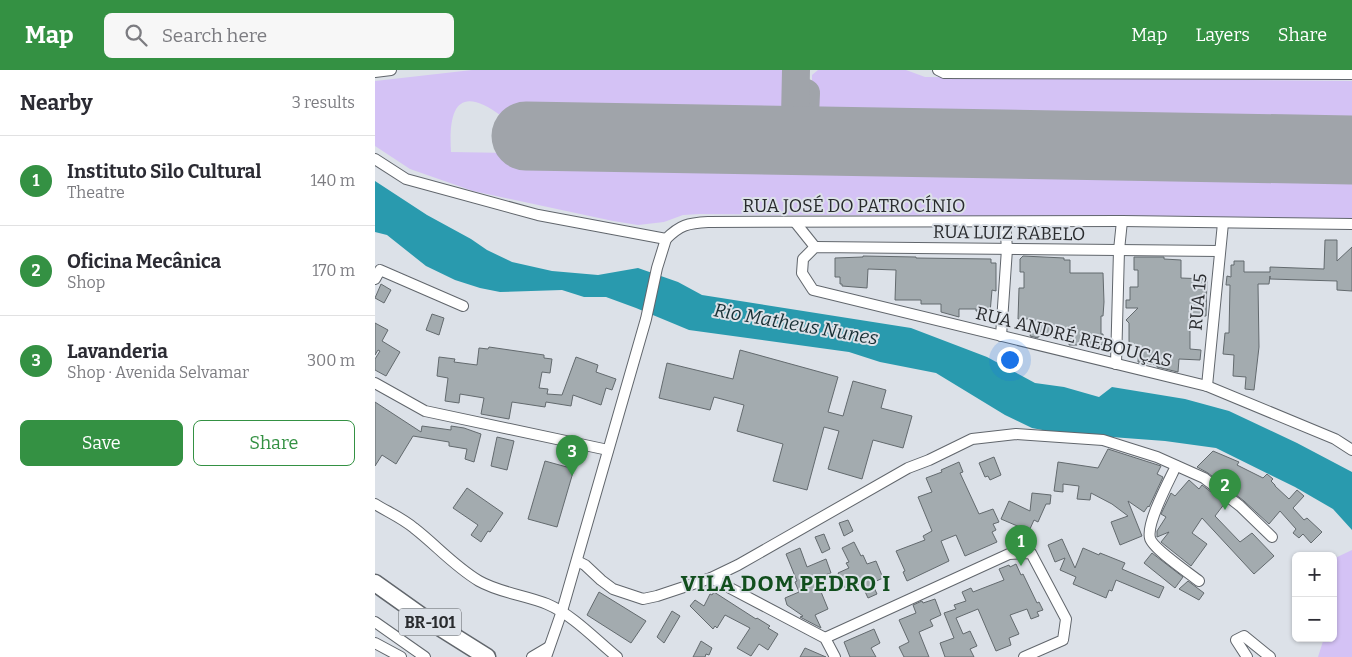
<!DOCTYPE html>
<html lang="en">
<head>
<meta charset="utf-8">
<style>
	:root { --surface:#fff; --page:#f7f7f7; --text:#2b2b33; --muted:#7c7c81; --line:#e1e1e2; --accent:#349143 }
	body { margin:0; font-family:Bitter,serif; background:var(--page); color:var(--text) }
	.controls { position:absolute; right:15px; bottom:15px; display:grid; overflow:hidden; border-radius:8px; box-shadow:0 1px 4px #0004 }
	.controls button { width:45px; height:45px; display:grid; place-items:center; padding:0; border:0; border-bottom:1px solid var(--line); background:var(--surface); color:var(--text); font:25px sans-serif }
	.you { position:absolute; left:634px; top:289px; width:18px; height:18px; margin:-12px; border:4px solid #fff; border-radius:50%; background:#1a73e8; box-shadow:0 0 0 8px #1a73e833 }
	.badge { display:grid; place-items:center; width:32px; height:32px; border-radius:50%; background:var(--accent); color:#fff; font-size:16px; font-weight:700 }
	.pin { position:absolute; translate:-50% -41px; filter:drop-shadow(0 1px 2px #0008) }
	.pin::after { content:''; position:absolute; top:26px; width:18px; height:15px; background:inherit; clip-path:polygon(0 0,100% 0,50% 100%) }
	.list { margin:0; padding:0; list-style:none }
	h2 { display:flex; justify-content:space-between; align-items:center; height:65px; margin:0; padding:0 20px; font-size:21px }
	h2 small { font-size:16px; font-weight:400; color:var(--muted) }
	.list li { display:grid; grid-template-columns:32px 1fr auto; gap:15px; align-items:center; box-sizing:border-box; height:90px; padding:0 20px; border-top:1px solid var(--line) }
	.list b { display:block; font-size:19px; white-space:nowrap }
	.list p { margin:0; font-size:16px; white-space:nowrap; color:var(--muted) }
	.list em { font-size:16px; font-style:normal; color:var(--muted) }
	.actions { display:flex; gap:10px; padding:15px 20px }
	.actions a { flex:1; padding:11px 0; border:1px solid var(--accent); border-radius:8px; text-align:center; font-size:18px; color:var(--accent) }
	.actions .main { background:var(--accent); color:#fff }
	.icon { flex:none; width:28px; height:28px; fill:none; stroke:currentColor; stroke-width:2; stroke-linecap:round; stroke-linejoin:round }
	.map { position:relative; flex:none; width:977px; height:587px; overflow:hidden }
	header { display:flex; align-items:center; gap:30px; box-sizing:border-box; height:70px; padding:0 25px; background:var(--accent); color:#fff }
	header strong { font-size:24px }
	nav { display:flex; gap:28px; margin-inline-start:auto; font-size:18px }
	.search { width:350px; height:45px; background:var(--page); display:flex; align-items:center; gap:12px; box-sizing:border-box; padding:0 18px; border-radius:8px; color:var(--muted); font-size:19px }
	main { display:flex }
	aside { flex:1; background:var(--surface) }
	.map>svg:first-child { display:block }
</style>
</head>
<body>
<header>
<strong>Map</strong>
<div class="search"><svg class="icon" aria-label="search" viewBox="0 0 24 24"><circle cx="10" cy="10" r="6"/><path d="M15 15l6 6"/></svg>Search here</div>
<nav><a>Map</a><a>Layers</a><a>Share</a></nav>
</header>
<main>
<aside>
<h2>Nearby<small>3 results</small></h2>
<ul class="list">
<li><span class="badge">1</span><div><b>Instituto Silo Cultural</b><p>Theatre</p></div><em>140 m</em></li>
<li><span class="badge">2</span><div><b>Oficina Mecânica</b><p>Shop</p></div><em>170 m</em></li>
<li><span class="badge">3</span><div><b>Lavanderia</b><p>Shop · Avenida Selvamar</p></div><em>300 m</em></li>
</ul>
<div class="actions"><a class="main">Save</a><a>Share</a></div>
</aside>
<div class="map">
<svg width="977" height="587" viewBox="0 0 977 587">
	<rect width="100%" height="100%" fill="#dce1e8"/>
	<!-- green -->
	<g fill="#d4c2f5">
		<path d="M97,0H411L415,4L414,45L402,53L129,48C85,14 73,35 76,82L977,97V149L325,144L308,145L289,152L263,155L238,151L98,121L35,99L0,76V11Z"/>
		<path d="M443,0H531L550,7L977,11V63L446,54L437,42V5Z"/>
		<path d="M977,480V587H943L949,568H958V489Z"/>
	</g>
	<!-- water -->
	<path fill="#299aae" d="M0,111L52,145L96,169L112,180L137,192L177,201L223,205L263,198L303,212L327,225L536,258L612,287L660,313L689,317L724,327L737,317L810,329L854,341L922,373L977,402V460L958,439L920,417L841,378L790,371L683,363L657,358L630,345L561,303L505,292L474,282L314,260L261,238L231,227H209L187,220L125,222L105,218L80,210L51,196L12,165L0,162Z"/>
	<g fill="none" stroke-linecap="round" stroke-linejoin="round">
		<!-- taxiway -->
		<g stroke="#a0a4aa" stroke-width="28">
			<path d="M431,23L430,47L444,71"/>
			<path d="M398,70L420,48L421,0"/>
		</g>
		<!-- runway -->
		<path stroke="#a0a4aa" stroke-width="69" d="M151,66L977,80"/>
	</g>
	<!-- building -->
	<g fill="#a3abaf" stroke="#636a6e">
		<path d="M950,170H962V191L977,177V221L962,220V211L895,209V206L894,214H883L884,277L879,320L870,319L871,307L858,306L859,285L848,284L850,263H854L855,215H851L852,206L856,207V195H859V191H869V202H895V197L949,199Z"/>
		<path d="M488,186L541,187V188L616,189V193H621V221L617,220L615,243L601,241V239H584V247L566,242V234H546V230H520L521,200L493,199L492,218L467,216V214H465V207H460V188L488,187Z"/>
		<path d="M648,186L689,188V190H695V203H728L729,232L728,246H726V264H728V275H694L695,260L678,259V267L663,266V268L655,266L659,249H643L644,218H649V202H645V189Z"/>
		<path d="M759,187H789V189L806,190V208L832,209L831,246H815V279L826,280L825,290L804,289L803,302L782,297V295L763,292L764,275H754V253L751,250L763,238H751V230H755V217H763V200H759Z"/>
		<path d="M6,214L16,220L9,233L0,228Z"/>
		<path d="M57,244L69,248L64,265L51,260Z"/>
		<path d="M0,253L13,260L7,271L25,282L11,306L0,300V289L5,281L3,280L0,285Z"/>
		<path d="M114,277L169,285V288L177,289L175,303L167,302L164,318L173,319L172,324L187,325L201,287L223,295L221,302L241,309L237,320L231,318L226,335L198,325L196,336L171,332L170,337L137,332L134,349L106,344L109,328L85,324L84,333L70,331L73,308L62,306L64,287L80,289L79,292L102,295L104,278L113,279Z"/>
		<path d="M365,280L463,307L453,342L468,346L478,311L511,320L506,338L537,346L528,378L498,370L487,409L453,399L464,361L449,357L432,420L398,411L408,374L362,361L369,335L339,327L335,340L284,328L292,293L358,309Z"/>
		<path d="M0,332L46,362L47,356L76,360V356L89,358L106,364L99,392L90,389L92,379L74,376V372L38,366L21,394L7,385L0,396Z"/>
		<path d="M122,367L139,371L132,400L116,396Z"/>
		<path d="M733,379L786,396L782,404L788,407L774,437L773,436L769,442L753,431L767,466L745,475L736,452L753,446L737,434L716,423L715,430L702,429L704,416L688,414V422L679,421L683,392L723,398Z"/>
		<path d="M838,381L864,392L862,395L888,408L892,404L898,409L896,411L900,415V416L914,429L922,420L929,426L918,438L929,450L932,448L947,462L936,473L928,464L924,468L918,463L921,459L905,441L894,454L869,431L833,403L822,397Z"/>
		<path d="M619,387L626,405L615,410L613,406L610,407L604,393Z"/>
		<path d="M170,391L199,399L182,457L153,449Z"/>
		<path d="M584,392L588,402L585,403L604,444L618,439L624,452L618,454L621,460L617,462L622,472L590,486L581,465L566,471L574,491L532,511L528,502L530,501L521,481L550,470L548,466L557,461L543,427L557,422L551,408L567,402L566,400Z"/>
		<path d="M814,410L824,419L827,415L850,433L840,446L865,472L877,463L899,486L879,504L827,448L817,463L832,474L816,496L786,472L794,462L782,467V461L791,447L786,444L796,423L800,426Z"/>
		<path d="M92,418L128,443L115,462L113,461L106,472L96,465L103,455L78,438Z"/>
		<path d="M657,423L676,425L675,434H671L663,452L659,450L654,461L626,449L634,431L655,441Z"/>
		<path d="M473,450L478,461L469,466L464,453Z"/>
		<path d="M449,464L455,479L447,483L440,467Z"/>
		<path d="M687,469L700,498L708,478L724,485L725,483L750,493L747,499L789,517L784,528L741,510L737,521L734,520L731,528L698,514L701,507L685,500L690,488L680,492L673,475Z"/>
		<path d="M479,472L486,486L488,485L492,494L501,491L508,508L497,513L502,524L493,528L486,513L471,520L463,503L474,498L471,493L474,492L467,478Z"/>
		<path d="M425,478L432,497L451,489L456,503L447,506L448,509L442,512L453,539L440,545L446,558L425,547L428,546L412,535L410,528L424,522L420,512L422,511L411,484Z"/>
		<path d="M777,483L808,507L800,518L769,493Z"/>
		<path d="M641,494L646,505L648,504L662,533L664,532L668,540L662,542L664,546L656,549L652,539L635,545L644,564L634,568L636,575L621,581L603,539L581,548L588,564L595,561L602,576L595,579L599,587H570L565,573L579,568L569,543L581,539L579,535L591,531L587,522L596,518L598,522L629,510L624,499L634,495L635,497Z"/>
		<path d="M813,511L829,523L824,530L804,519Z"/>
		<path d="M224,522L271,551L256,573L212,545Z"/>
		<path d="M339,522L381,549L382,548L395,556L393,558L403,564L393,580L384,574L376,586L362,578L375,558L350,545L342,558L340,556L338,559L315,536L320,530L329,536L335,524L337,525Z"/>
		<path d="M560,529L566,545L555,550L558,556L544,562L554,587H529L524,577L534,572L524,550L541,543L538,535L547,531L548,533Z"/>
		<path d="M297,541L305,546L289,573L282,567Z"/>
		<path d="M499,559L505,573L496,578L501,587H475L469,572Z"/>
		<path d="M326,571L337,578L334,585L331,584L330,587H318Z"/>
		<path d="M430,578L451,587H425Z"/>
	</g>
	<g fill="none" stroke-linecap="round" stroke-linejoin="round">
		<defs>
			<g id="minor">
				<path d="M563,0L569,3L977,4"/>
				<path d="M0,2L16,0"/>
				<path d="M0,89L31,109L163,145L291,169C305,155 313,153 333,152L747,151L977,154"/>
				<path d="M420,152L440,177"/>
				<path d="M844,181L440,177L428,189L427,203L438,220L832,316L960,369L977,380"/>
				<path d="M0,209L5,200L88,236"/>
				<path d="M626,266L632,179L630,152"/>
				<path d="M741,294L744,180L747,151"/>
				<path d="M0,313L50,341L233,380"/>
				<path d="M832,316L848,153"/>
				<path d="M801,396C794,411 771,453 775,468C777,478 814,503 824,511"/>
				<path d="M0,434C13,442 27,448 39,458C61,475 79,496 104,511C125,523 150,525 172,534C198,545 220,569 242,587"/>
				<path d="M202,491L210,495L226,510L238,519L268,529L282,526L336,508L363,495L533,398L554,390L597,369L641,364L728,370L782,387L829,408L865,436L897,467"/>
				<path d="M336,508L450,568L460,587"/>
				<path d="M0,552L50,587"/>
				<path d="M450,568L634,484L656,483L691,549L688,570L649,587"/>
				<path d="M0,573L26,587"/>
				<path d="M157,587L174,577"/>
				<path d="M171,587L187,541L271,249L282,198L291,169"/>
				<path d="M872,587L861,570L869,566L895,587"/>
			</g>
			<path id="trunk" d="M0,513L45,545L112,587"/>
		</defs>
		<!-- minor casing -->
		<use href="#minor" stroke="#61666c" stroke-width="12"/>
		<!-- trunk casing -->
		<use href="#trunk" stroke="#61666c" stroke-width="19"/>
		<!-- minor -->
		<use href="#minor" stroke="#fff" stroke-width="10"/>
		<!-- trunk -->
		<use href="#trunk" stroke="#fff" stroke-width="16"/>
	</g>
	<g text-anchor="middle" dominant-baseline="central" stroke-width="4" stroke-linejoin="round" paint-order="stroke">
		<!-- shield labels -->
		<rect fill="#dce1e8" stroke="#5f6266" stroke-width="1" x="24" y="538.5" width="62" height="27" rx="4"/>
		<g font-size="16" font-weight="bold" fill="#292b2e">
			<text x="55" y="552">BR-101</text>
		</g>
		<!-- street labels -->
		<g font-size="18" fill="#292b2e" stroke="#dce1e8">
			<text x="479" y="136">RUA JOSÉ DO PATROCÍNIO</text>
			<text transform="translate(634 163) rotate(1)">RUA LUIZ RABELO</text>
			<text transform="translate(823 232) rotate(-85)">RUA 15</text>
			<text transform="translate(699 267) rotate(14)">RUA ANDRÉ REBOUÇAS</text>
		</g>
		<!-- water labels -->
		<g font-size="19" font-style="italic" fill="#182f34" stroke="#dce1e8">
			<text transform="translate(421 254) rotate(10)">Rio Matheus Nunes</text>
		</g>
		<!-- district labels -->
		<g font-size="22" font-weight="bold" letter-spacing="1" fill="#114e1d" stroke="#dce1e8">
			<text x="411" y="513">VILA DOM PEDRO I</text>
		</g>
	</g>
</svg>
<div class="controls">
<button>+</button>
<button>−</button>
</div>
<div class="you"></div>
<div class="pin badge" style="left:646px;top:496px">1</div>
<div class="pin badge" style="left:850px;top:440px">2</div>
<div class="pin badge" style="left:197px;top:406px">3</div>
</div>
</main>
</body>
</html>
